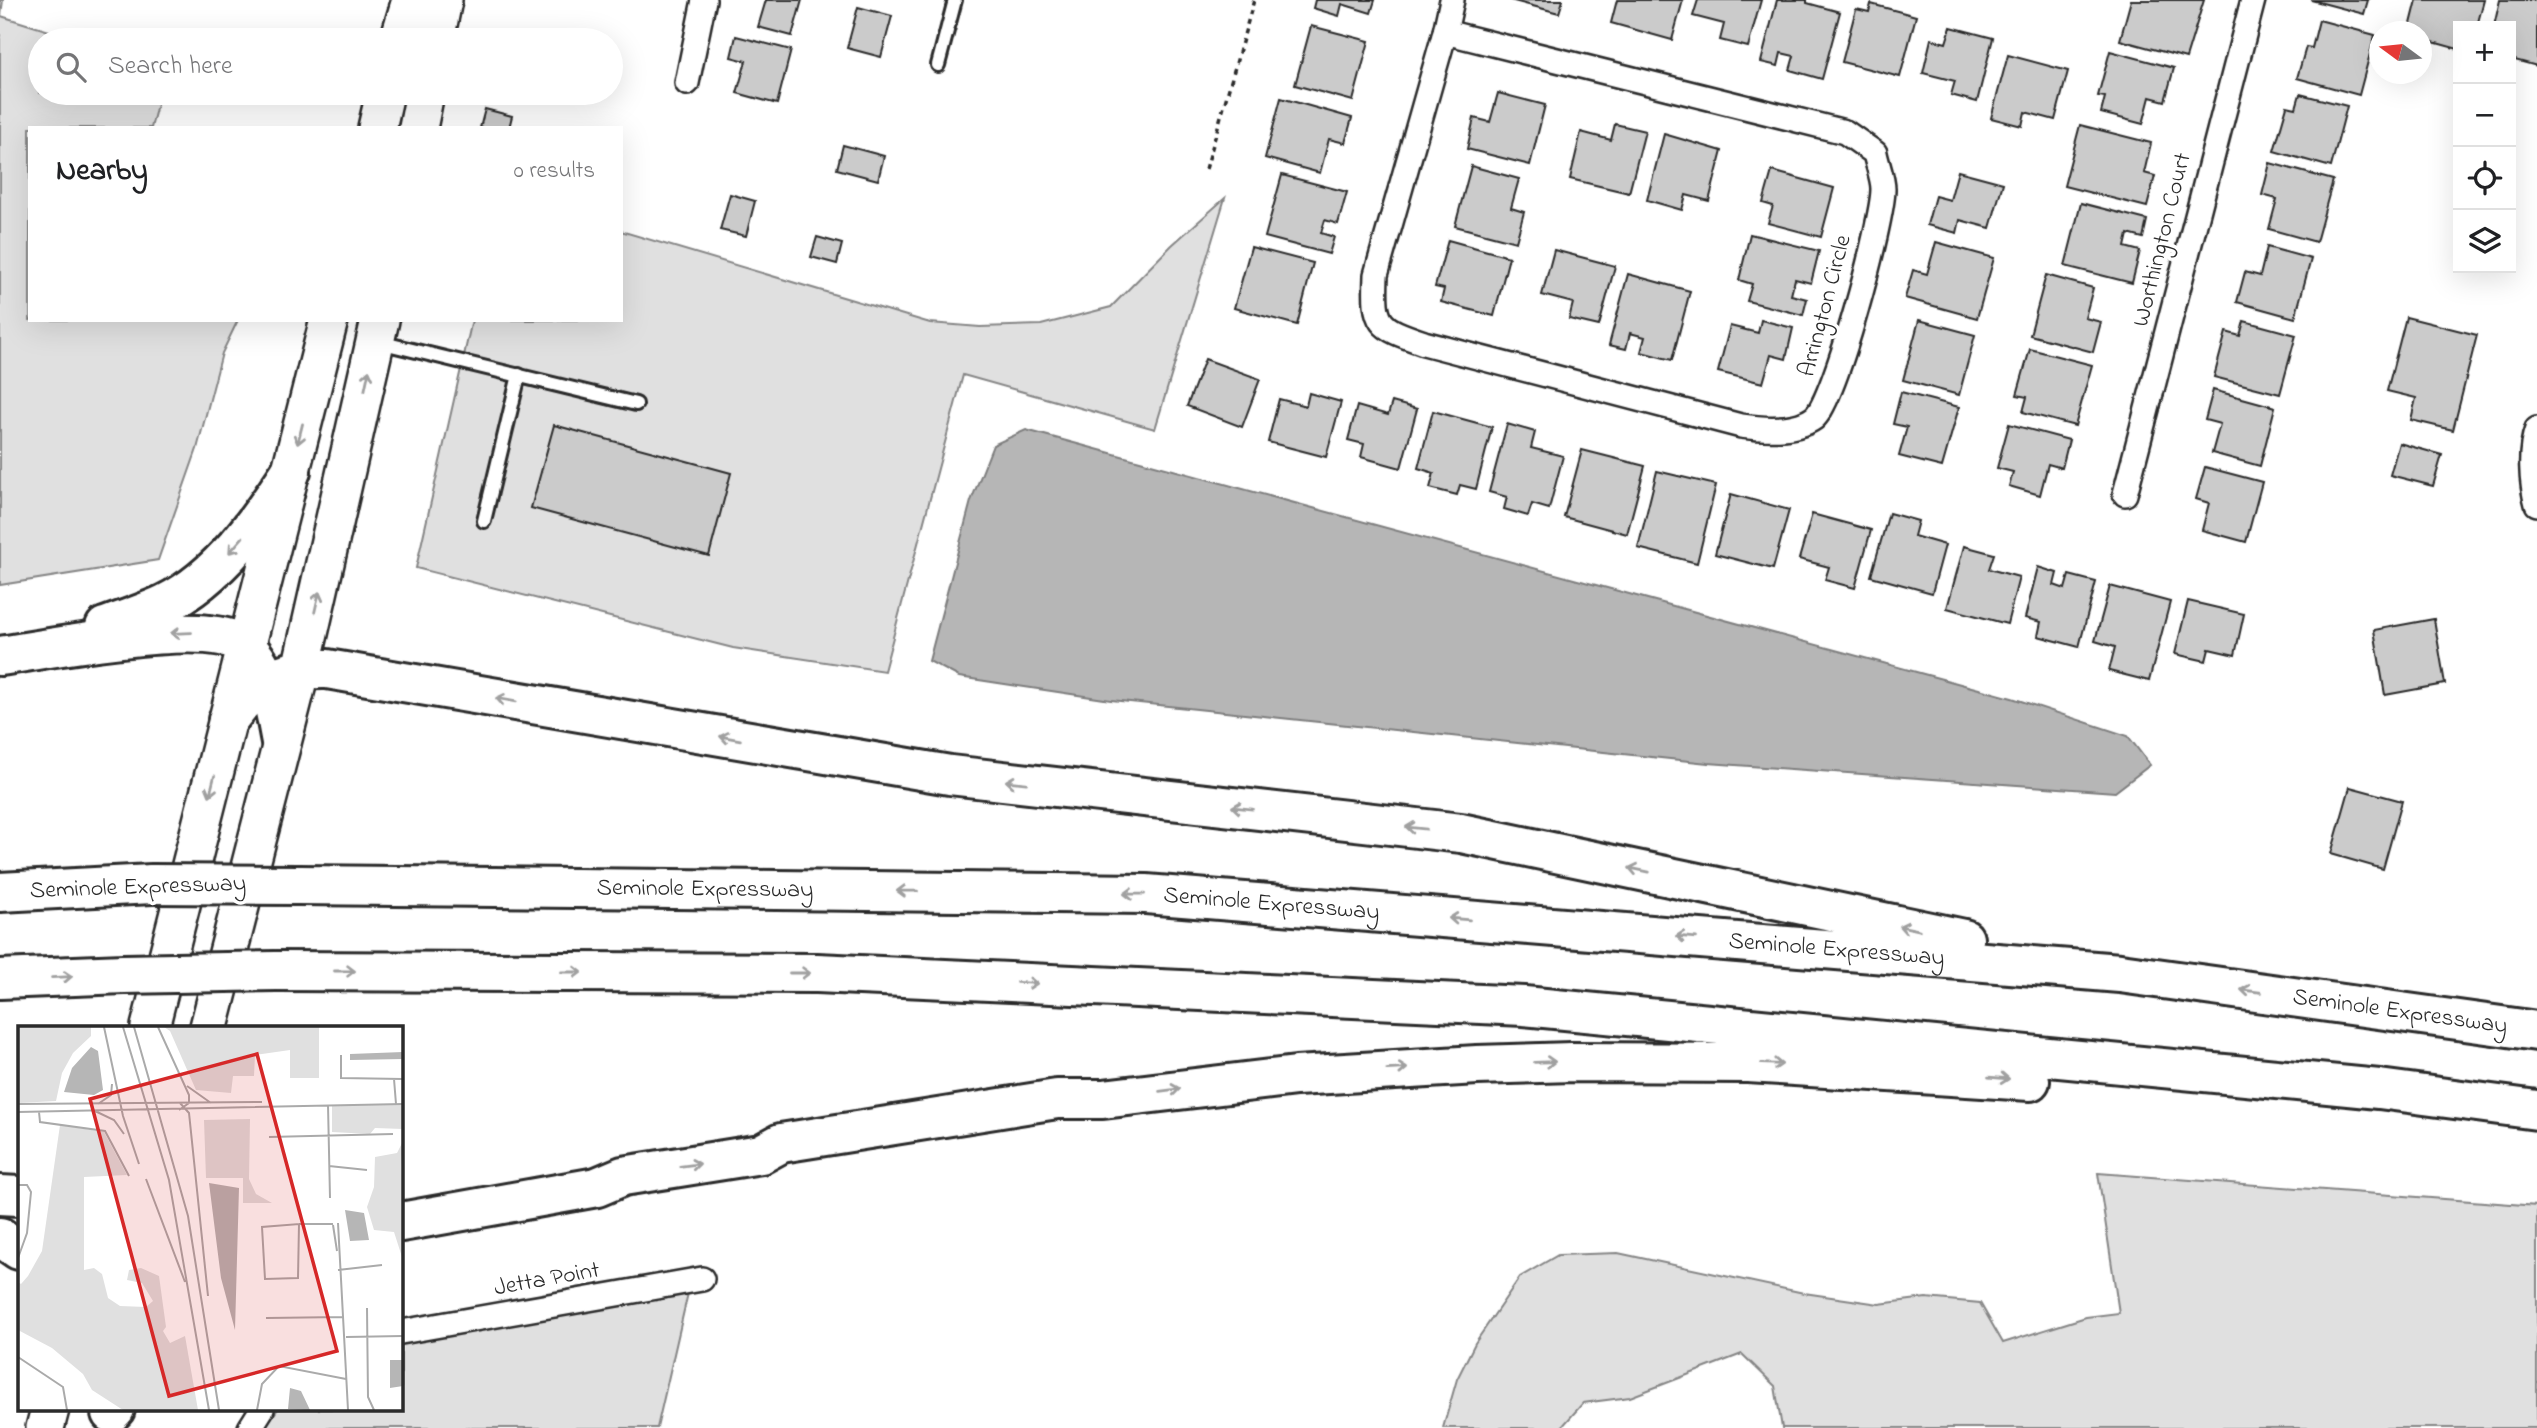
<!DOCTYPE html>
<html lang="en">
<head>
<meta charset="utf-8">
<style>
	:root { --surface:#fff; --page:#f2f2f2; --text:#202124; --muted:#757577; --line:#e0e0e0 }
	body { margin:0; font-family:"Indie Flower",sans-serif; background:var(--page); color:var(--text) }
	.controls { position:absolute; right:21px; top:21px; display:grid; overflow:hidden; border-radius:0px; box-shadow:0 7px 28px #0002 }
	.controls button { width:63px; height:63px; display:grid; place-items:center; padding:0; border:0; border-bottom:2px solid var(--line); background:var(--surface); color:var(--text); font:35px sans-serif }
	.compass { position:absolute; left:2369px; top:21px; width:63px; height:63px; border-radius:50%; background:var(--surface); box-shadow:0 7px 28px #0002; rotate:285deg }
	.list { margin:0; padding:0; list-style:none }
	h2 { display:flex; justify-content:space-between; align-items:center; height:91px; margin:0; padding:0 28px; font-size:30px }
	h2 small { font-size:23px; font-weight:400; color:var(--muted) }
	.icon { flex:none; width:38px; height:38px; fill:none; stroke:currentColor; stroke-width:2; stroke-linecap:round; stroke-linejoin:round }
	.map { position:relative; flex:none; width:2537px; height:1428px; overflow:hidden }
	.search { position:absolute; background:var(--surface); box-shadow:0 7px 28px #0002; left:28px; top:28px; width:595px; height:77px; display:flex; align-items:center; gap:18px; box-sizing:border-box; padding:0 24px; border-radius:38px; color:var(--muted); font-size:26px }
	.panel { position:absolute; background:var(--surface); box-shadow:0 7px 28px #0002; left:28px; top:126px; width:595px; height:196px; border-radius:0px }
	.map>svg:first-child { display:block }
</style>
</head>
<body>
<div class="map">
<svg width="2537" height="1428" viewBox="0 0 2537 1428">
	<rect width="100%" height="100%" fill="#fff"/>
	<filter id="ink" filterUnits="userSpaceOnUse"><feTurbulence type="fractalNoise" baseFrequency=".0143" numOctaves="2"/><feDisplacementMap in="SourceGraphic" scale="14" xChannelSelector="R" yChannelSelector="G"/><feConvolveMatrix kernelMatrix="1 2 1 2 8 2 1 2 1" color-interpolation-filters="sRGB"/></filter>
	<g filter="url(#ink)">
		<!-- green -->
		<g fill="#e0e0e0" stroke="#868686" stroke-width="2">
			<path d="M0,0H3L1,16L78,40H40V93H160L151,128H30V320H238L222,353L197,449L158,560L0,585Z"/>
			<path d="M1225,198L1155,429L963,375L884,671L733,648L416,568L472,320H621V231L930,323L980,327L1041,325L1111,307L1172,245Z"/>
			<path d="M2098,1173L2537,1206V1428H1782L1775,1386L1742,1354L1630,1397L1583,1403L1561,1428H1443L1457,1379L1475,1343L1520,1277L1558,1255L1618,1253L1804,1293L1879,1304L1926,1298L1980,1303L2003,1343L2086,1317L2119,1313Z"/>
			<path d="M688,1293L657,1428H264L278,1409H401V1343Z"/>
		</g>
		<!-- water -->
		<path fill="#b6b6b6" stroke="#7e7e7e" stroke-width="2" d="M1026,430L2012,698L2128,736L2150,765L2115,792L1708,763L1111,700L959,677L929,661L971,501L993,445Z"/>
		<!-- building -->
		<g fill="#cbcbcb" stroke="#2b2b2b" stroke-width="2">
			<path d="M766,0H802L792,36L758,27Z"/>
			<path d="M1315,0H1375L1371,13L1342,4L1339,16L1313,8Z"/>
			<path d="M1510,0H1563L1559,13Z"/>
			<path d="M1617,0H1683L1672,40L1611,23Z"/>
			<path d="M1698,0H1761L1748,47L1720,40L1724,24L1693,16Z"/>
			<path d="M1777,0H1807V3L1840,12L1822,79L1790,70L1794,56L1781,53L1778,66L1761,62Z"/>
			<path d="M2131,0H2204L2186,58L2120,40Z"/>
			<path d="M2311,0H2368L2364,14Z"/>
			<path d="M2417,0H2484L2477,26H2458V49L2433,42L2429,60L2422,58V32H2409Z"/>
			<path d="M2500,0H2537V66L2511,59V26H2494Z"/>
			<path d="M1871,4L1916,16L1900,77L1842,62L1856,9L1869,12Z"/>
			<path d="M858,7L892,16L881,57L847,48Z"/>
			<path d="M2319,20L2375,35L2359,95L2297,78L2306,47L2312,48Z"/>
			<path d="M1311,26L1369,41L1353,101L1295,85Z"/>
			<path d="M1951,27L1993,38L1977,102L1951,95L1955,81L1923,73L1931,39L1946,43Z"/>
			<path d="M736,36L791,50L777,104L737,93L746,61L731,57Z"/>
			<path d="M2110,51L2174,68L2165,101L2150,97L2143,124L2101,113L2105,97L2098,96Z"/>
			<path d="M2008,55L2068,71L2055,120L2025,112L2022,126L1991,118Z"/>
			<path d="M1498,93L1545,105L1530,165L1467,149L1474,118L1490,122Z"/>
			<path d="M2300,94L2347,106L2331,167L2274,151L2287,106L2296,108Z"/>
			<path d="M1281,98L1352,118L1345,143L1329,139L1320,173L1265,158Z"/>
			<path d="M485,109L512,116L509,128H480Z"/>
			<path d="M1615,124L1645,131L1629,193L1570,179L1581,132L1611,140Z"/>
			<path d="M2080,125L2151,143L2144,173L2155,176L2147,207L2064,186Z"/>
			<path d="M1664,134L1722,151L1709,201L1686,195L1682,210L1647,200Z"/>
			<path d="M843,145L884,156L878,180L837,169Z"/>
			<path d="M2270,163L2333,180L2316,242L2269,229L2277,199L2262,195Z"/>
			<path d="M1471,166L1519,179L1511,208L1524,212L1516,242L1455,226Z"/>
			<path d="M1772,171L1834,188L1821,237L1768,223L1773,206L1763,203Z"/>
			<path d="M1958,171L2003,183L1990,228L1960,220L1957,233L1927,225L1935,196L1950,200Z"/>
			<path d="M1282,175L1347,192L1338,224L1325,220L1321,233L1334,237L1329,254L1265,237Z"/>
			<path d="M730,194L755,201L746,236L720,230Z"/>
			<path d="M2081,203L2147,220L2143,238L2128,234L2125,247L2140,251L2132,283L2065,266Z"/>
			<path d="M1750,234L1819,251L1811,283L1795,279L1791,295L1807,299L1803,315L1747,301L1752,284L1739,280Z"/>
			<path d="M817,237L842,244L837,264L811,257Z"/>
			<path d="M1448,240L1509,257L1494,316L1441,302L1444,289L1435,287Z"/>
			<path d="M1936,242L1994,258L1977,318L1905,298L1913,270L1927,274Z"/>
			<path d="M1251,247L1313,263L1297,325L1234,308Z"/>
			<path d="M2267,247L2311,259L2295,318L2237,302L2245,272L2260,276Z"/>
			<path d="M1554,250L1615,266L1599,326L1569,319L1573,303L1542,295Z"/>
			<path d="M1628,274L1690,291L1672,360L1641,352L1645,337L1630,333L1626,349L1609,345Z"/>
			<path d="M2046,275L2093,288L2085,318L2101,322L2093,352L2030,335Z"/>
			<path d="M2406,317L2477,335L2453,430L2411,420L2416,398L2387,391Z"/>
			<path d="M1761,320L1793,328L1786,359L1771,355L1763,383L1718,372L1730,326L1758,333Z"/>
			<path d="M1919,320L1975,335L1959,395L1903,380Z"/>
			<path d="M2244,321L2296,335L2280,394L2214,377L2226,332L2240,336Z"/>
			<path d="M2030,349L2092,365L2075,426L2023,412L2027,397L2017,395Z"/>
			<path d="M1205,359L1260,379L1242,427L1187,406Z"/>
			<path d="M2213,390L2275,407L2260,466L2212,453L2220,424L2205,420Z"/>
			<path d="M1901,392L1959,407L1942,467L1899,456L1907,427L1893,424Z"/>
			<path d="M1309,393L1341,402L1326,457L1268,442L1279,399L1306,406Z"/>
			<path d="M1392,402L1417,409L1401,468L1361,457L1364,444L1348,440L1357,406L1388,415Z"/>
			<path d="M1433,411L1492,427L1476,489L1460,485L1457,495L1430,488L1434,473L1418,468Z"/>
			<path d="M1507,424L1535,432L1531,448L1563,456L1549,509L1532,504L1528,516L1504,509L1507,497L1489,492Z"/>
			<path d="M2009,424L2069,440L2062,468L2048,464L2040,495L2009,486L2013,472L1997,468Z"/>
			<path d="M554,425L731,473L709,556L531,508Z"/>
			<path d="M2399,443L2442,455L2433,486L2390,475Z"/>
			<path d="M1582,450L1645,466L1627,534L1564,517Z"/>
			<path d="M2205,467L2262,482L2246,542L2202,530L2209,503L2196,499Z"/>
			<path d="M1657,471L1716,485L1697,563L1638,548Z"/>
			<path d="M1731,494L1789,510L1773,569L1715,554Z"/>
			<path d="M1889,513L1918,521L1914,536L1945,545L1932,593L1871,576Z"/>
			<path d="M1812,514L1871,530L1855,588L1825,580L1829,567L1799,559Z"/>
			<path d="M1964,546L1994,554L1989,569L2019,577L2007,624L1947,608Z"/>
			<path d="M2038,567L2057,573L2054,585L2065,589L2069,575L2096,582L2079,647L2038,636L2041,622L2025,618Z"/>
			<path d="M2110,586L2170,602L2149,681L2109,671L2115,647L2095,641Z"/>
			<path d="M2188,601L2244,614L2235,655L2209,649L2206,661L2175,654Z"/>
			<path d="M2434,619L2445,684L2385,695L2374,630Z"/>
			<path d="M2350,787L2402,801L2383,869L2331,854Z"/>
		</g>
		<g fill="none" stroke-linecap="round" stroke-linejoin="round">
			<defs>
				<g id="lane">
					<path d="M938,65L955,0"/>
					<path d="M379,342L636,404"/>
					<path d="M484,521L519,375"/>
				</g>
				<g id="street">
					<path d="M1445,32L1845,132L1875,153C1877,164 1883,178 1883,189C1883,220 1835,402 1814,418C1795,432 1762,429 1741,426L1424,343C1377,327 1374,325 1376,275Z"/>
					<path d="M1445,32L1452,0"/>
					<path d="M687,83L704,0"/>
					<path d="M2537,429C2529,450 2531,483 2537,504"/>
					<path d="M2125,494L2253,0"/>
					<path d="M401,1332L702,1279"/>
					<path d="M250,1428L262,1409"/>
				</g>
				<g id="primary">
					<path d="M399,40L411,0"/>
					<path d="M435,40L443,0"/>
					<path d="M377,128L385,93"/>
					<path d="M418,128L425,93"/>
					<path d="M150,1027L329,320"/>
					<path d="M209,1027L301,669L380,320"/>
					<path d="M45,1428L50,1409"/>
				</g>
				<g id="highway">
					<path d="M105,627C125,620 146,613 165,604C220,577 259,520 291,471"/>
					<path d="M0,656C48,649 214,615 247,648C270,670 275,712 281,742"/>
					<path d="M228,720C256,681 279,668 327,669L950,775L1461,833L1964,939"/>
					<path id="s1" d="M299,885L1146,894L2120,973L2537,1031"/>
					<path d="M0,892L152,884"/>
					<path d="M276,971L817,973L1524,1006L2379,1089L2537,1110"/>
					<path d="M0,979L124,974"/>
					<path d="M0,1195L19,1196"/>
					<path d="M401,1222L597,1187L623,1176L761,1154L781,1143L1057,1099H1103L1296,1076L1477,1065L1572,1062L1748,1063L2030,1081"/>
					<path d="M0,1237L19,1250"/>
					<path d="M111,1413L115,1409"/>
				</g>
			</defs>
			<!-- lane casing -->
			<use href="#lane" stroke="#2b2b2b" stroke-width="18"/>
			<!-- street casing -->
			<use href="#street" stroke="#2b2b2b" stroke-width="28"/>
			<!-- primary casing -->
			<use href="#primary" stroke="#2b2b2b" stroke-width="42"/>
			<!-- highway casing -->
			<use href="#highway" stroke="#2b2b2b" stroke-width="44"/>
			<!-- path -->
			<path stroke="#2b2b2b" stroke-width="3.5" stroke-dasharray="5 5" stroke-linecap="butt" d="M1206,169L1254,0"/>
			<!-- lane -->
			<use href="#lane" stroke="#fff" stroke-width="12"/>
			<!-- street -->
			<use href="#street" stroke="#fff" stroke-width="23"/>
			<!-- primary -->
			<use href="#primary" stroke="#fff" stroke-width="37"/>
			<!-- highway -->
			<use href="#highway" stroke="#fff" stroke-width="38"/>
			<defs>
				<g id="highway-bridge">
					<path d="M152,884L299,885"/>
					<path d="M124,974L276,971"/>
				</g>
			</defs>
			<!-- highway-bridge casing -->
			<use href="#highway-bridge" stroke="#2b2b2b" stroke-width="44" stroke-linecap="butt"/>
			<!-- highway-bridge -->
			<use href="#highway-bridge" stroke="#fff" stroke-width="38"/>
		</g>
		<!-- one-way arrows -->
		<defs><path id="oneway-shaft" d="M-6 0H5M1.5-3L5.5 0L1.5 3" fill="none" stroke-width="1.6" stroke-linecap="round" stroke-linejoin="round" transform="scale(1.75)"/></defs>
		<g stroke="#a0a0a0">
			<use href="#oneway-shaft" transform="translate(367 380) rotate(-78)"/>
			<use href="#oneway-shaft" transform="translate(300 434) rotate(104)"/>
			<use href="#oneway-shaft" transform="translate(236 545) rotate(131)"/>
			<use href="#oneway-shaft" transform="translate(317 602) rotate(-77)"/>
			<use href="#oneway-shaft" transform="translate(181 633) rotate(178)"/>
			<use href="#oneway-shaft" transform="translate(506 700) rotate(-170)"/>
			<use href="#oneway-shaft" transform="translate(730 738) rotate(-170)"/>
			<use href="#oneway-shaft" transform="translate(1016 782) rotate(-174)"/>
			<use href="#oneway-shaft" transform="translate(212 786) rotate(104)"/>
			<use href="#oneway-shaft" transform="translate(1242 808) rotate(-174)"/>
			<use href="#oneway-shaft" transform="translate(1416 828) rotate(-174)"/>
			<use href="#oneway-shaft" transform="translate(1639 870) rotate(-168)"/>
			<use href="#oneway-shaft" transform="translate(907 891) rotate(-179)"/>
			<use href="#oneway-shaft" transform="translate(1134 894) rotate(-179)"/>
			<use href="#oneway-shaft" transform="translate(1459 919) rotate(-175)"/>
			<use href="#oneway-shaft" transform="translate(1909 928) rotate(-168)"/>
			<use href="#oneway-shaft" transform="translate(1686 937) rotate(-175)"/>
			<use href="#oneway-shaft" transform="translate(345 971)"/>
			<use href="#oneway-shaft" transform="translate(572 972)"/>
			<use href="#oneway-shaft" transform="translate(800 973)"/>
			<use href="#oneway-shaft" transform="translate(62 977) rotate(-3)"/>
			<use href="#oneway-shaft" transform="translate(1027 983) rotate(3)"/>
			<use href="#oneway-shaft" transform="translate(2251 991) rotate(-172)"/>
			<use href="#oneway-shaft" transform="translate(1545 1062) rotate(-2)"/>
			<use href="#oneway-shaft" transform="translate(1772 1064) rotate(2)"/>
			<use href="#oneway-shaft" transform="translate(1397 1069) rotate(-3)"/>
			<use href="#oneway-shaft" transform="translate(1999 1078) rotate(5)"/>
			<use href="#oneway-shaft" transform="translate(1170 1090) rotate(-7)"/>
			<use href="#oneway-shaft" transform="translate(690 1165) rotate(-8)"/>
		</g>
	</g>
	<g text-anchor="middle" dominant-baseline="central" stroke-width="7" stroke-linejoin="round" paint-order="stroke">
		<!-- street labels -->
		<g font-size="24" fill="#2b2b2b" stroke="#fff">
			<text transform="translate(2163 240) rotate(-76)">Worthington Court</text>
			<text transform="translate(1826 306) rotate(-75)">Arrington Circle</text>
			<text transform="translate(138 888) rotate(-2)">Seminole Expressway</text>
			<text stroke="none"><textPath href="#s1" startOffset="406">Seminole Expressway</textPath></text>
			<text stroke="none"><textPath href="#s1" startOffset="973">Seminole Expressway</textPath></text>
			<text stroke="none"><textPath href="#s1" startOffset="1540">Seminole Expressway</textPath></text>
			<text stroke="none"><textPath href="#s1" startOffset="2107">Seminole Expressway</textPath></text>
			<text transform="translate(547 1280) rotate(-10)">Jetta Point</text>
		</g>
	</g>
	<!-- overview -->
	<g transform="translate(18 1026)">
		<rect width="385" height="385" fill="#fff"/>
		<path d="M0,1H73V10L55,27L44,47L38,75L0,77ZM146,1H301V52H272V24L237,29L236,50H215L213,67L178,64L152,5ZM314,79H385V103L357,102L352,108L314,106ZM232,93L231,153L238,168L254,177H225V152H188L186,94ZM42,99L86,106L109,149L66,151V244L76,242L84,248L90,272L102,280L128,281L135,275L124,257L109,254L111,244L123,242L141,250L148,301L145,305L152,317L167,310L180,384H105L74,364L65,348L34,322L0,304V256L3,258L10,250L24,225ZM385,115L383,141L384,231L376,206L356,204L349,181L356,161L357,131L379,127Z" fill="#e0e0e0"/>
		<path d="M73,21L80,25L85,64L76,69L46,66L54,42ZM385,26V33L332,34V28ZM191,157L221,162L217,304L203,252ZM327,184L346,187L351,214L332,215ZM372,334H385V360L372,362ZM272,362L283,365L292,384L270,383Z" fill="#b6b6b6"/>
		<path fill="none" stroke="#aaa" stroke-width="2" d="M86,1L105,90L121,138M105,1L151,154L191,384M116,1L170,190L201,384M140,1L171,69V77L161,84M323,29V52L385,53M376,53L378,78M169,60L193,77M162,77L171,87L190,270M0,78L244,76M80,78L93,69L94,58M310,79L312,172M77,85L96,94L106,108M0,86L385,78M21,86L22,96L87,105L111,150M251,111L375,108M311,140L349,144M128,153L167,256M0,159H9L13,166L9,207L0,232M320,197L330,384M281,198L280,252L247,253L244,201ZM281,198H315M315,199L319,225M320,244L364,239M349,282L350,371L356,384M248,292L325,291M328,311L385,310M0,331L45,361L49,384M239,384L244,358L261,340L328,353"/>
		<path fill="#d62828" fill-opacity="0.15" stroke="#d62828" stroke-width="3.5" d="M239,28L319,325L151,370L72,73Z"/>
		<rect width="385" height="385" fill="none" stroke="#2b2b2b" stroke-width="3.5"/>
	</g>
</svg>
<div class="controls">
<button>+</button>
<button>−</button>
<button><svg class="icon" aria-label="locate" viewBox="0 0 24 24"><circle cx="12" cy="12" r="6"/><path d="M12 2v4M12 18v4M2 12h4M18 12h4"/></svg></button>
<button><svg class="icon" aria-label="layers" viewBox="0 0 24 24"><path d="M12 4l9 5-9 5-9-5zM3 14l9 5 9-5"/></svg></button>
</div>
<svg class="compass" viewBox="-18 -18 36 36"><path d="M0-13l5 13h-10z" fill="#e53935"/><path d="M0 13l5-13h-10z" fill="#757577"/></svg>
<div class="search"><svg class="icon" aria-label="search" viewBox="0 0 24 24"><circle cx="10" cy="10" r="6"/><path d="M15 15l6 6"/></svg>Search here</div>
<section class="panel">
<h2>Nearby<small>0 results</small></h2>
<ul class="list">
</ul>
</section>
</div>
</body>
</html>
